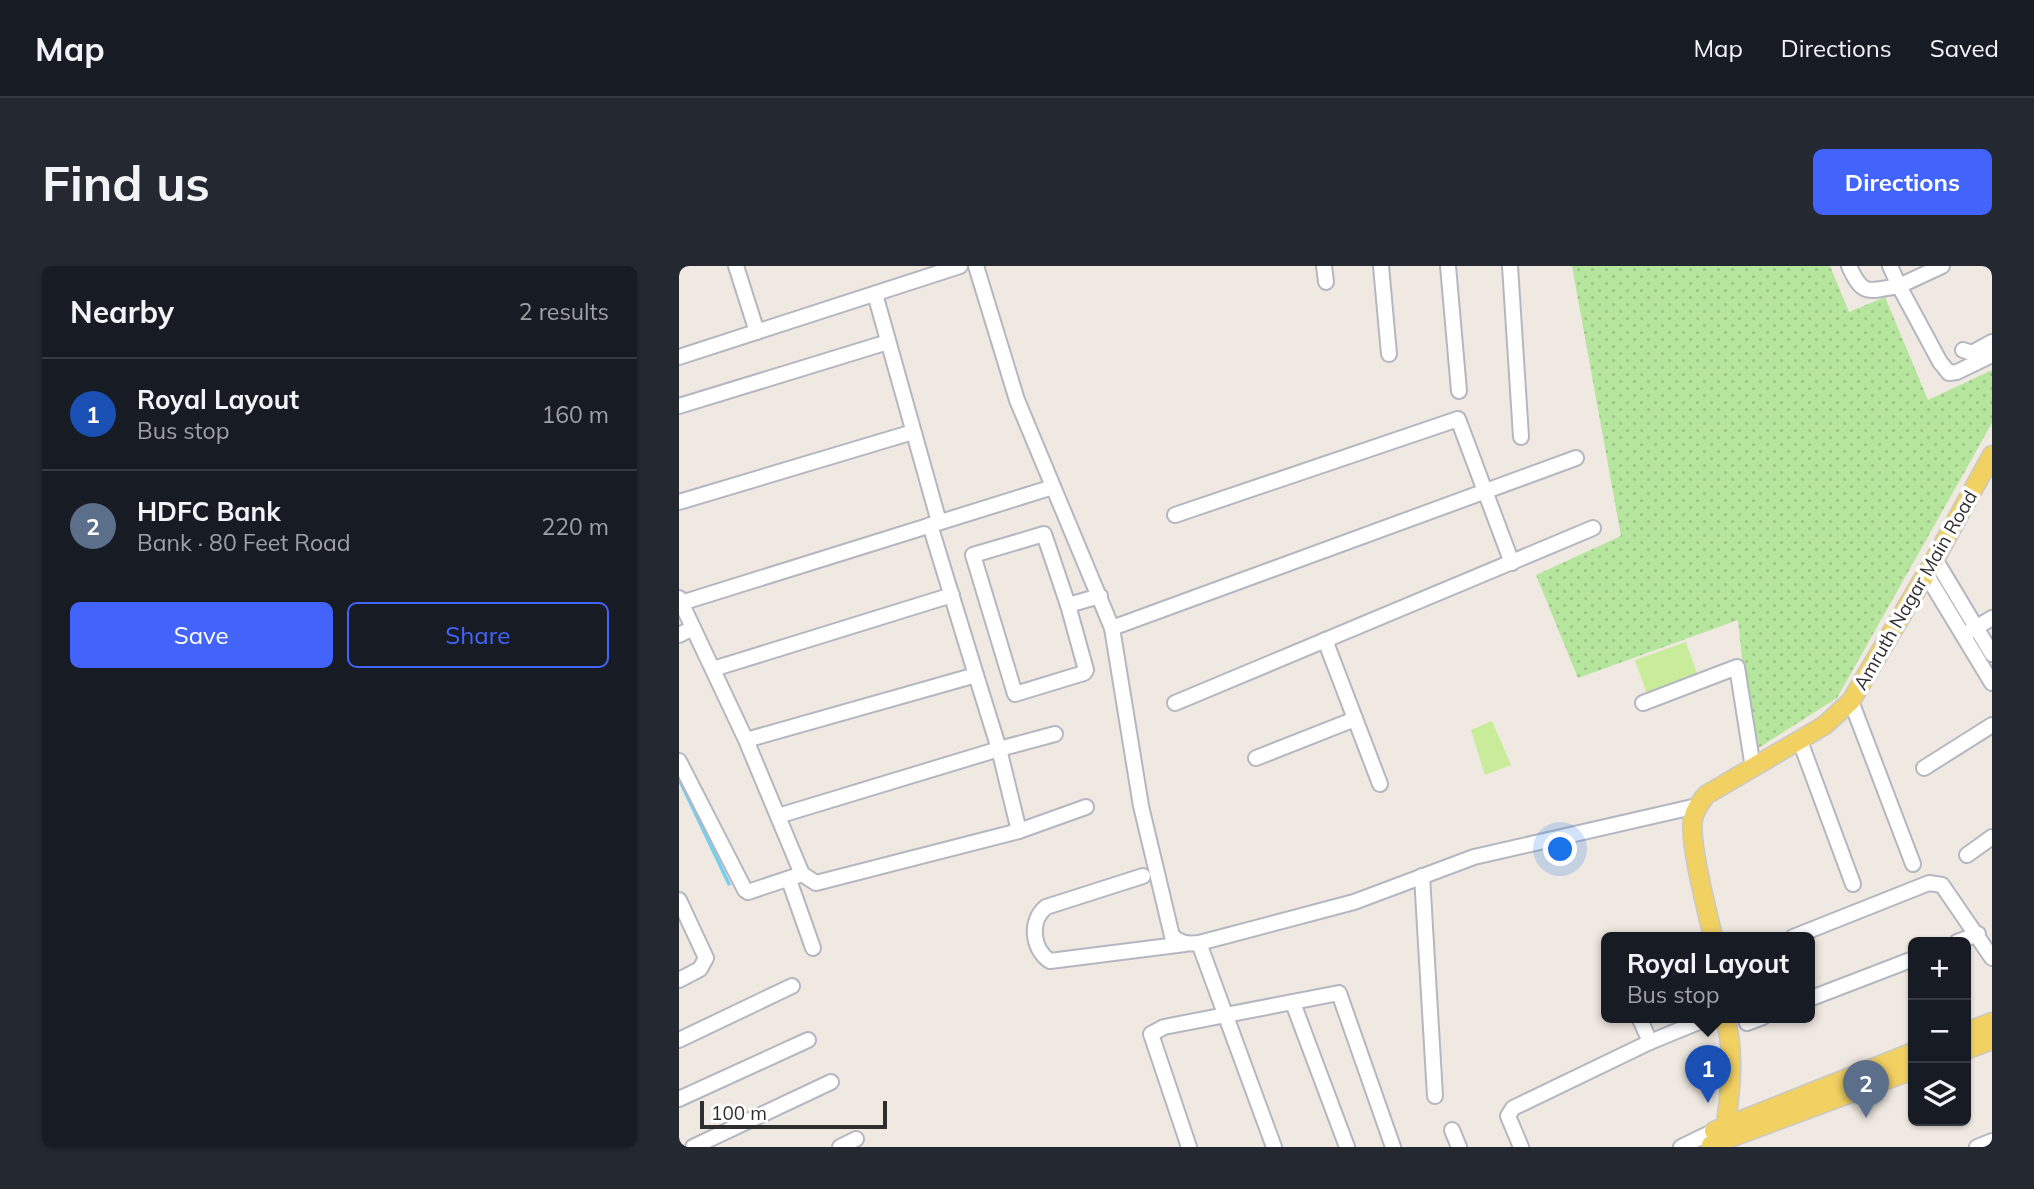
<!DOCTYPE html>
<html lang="en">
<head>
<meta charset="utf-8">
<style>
	:root { --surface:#171b24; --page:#242831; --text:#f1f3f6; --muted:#9ea1a6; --line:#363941; --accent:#4264fb }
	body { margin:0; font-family:Mulish,sans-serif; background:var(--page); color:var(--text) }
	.controls { position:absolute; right:21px; bottom:21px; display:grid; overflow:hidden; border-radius:10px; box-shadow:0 2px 5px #0004 }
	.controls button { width:63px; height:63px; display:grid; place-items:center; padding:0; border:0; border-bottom:2px solid var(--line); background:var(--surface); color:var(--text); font:35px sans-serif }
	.scale { position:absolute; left:21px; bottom:18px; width:187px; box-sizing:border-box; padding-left:7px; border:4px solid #2e2e2e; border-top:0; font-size:19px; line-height:24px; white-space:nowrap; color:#2e2e2e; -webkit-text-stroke:5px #fff; paint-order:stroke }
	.you { position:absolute; left:882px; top:584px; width:24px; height:24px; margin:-18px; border:5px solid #fff; border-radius:50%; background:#1a73e8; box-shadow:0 0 0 10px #1a73e833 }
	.badge { display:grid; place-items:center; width:46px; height:46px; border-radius:50%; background:var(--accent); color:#fff; font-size:23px; font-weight:700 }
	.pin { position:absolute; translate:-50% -58px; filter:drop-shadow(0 2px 4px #0008) }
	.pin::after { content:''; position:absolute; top:37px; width:24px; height:21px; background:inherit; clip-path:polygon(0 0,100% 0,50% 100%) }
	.popup { position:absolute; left:922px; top:666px; width:214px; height:91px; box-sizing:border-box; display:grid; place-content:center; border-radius:10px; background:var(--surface); filter:drop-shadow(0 2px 5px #0005); font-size:23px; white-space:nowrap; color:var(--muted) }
	.popup b { font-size:26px; color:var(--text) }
	.popup::after { content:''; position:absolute; left:50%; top:100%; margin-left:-14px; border:14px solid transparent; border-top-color:var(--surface) }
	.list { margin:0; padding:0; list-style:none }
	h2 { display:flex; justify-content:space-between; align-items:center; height:91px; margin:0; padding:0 28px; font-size:30px }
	h2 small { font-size:23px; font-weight:400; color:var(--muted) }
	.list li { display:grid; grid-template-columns:46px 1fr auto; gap:21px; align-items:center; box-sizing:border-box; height:112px; padding:0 28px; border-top:2px solid var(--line) }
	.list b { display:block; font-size:26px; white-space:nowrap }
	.list p { margin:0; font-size:23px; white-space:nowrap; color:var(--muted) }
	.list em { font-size:23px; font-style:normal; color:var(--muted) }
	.actions { display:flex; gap:14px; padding:21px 28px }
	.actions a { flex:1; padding:16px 0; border:2px solid var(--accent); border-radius:10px; text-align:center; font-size:24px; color:var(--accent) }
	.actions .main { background:var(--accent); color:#fff }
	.icon { flex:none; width:38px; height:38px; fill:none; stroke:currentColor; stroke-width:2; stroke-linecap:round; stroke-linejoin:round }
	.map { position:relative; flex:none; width:1313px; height:881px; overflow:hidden; border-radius:10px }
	header { display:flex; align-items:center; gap:42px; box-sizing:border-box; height:98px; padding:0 35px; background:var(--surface); border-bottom:2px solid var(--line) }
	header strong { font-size:33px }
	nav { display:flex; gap:38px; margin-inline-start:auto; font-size:24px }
	.intro { display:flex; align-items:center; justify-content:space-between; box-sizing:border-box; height:168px; padding:0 42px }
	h1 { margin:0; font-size:49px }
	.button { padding:18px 32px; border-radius:10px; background:var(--accent); color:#fff; font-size:24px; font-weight:700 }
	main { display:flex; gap:42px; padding:0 42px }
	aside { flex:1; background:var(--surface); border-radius:10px; box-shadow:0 2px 5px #0004 }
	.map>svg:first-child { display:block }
</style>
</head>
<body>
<header>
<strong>Map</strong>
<nav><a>Map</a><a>Directions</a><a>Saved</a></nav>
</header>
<div class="intro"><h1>Find us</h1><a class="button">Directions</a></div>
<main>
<aside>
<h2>Nearby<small>2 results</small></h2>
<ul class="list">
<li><span class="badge" style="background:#1a4fb4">1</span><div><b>Royal Layout</b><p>Bus stop</p></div><em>160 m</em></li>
<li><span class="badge" style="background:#5c6f8a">2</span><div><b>HDFC Bank</b><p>Bank · 80 Feet Road</p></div><em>220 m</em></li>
</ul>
<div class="actions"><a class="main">Save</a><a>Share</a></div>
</aside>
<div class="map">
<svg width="1313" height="881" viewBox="0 0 1313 881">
	<defs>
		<pattern id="grass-dots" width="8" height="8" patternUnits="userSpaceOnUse" patternTransform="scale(1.75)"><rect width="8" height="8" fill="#b6e59e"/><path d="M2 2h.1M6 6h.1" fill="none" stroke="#9dc588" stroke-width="1.8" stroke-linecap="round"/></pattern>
	</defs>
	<rect width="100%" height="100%" fill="#efe9e1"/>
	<!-- grass -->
	<path fill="url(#grass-dots)" d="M893,0H1151L1170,46L1206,31L1249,134L1313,104V157L1158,432L1073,486L1059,354L899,412L857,309L942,270Z"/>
	<!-- pitch -->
	<g fill="#c9ec9a">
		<path d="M1007,376L1019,410L968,428L956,394Z"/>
		<path d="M813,455L832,499L806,509L792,464Z"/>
	</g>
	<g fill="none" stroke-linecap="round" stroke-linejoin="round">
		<!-- stream -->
		<path stroke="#75cff0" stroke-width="3.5" d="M0,513L50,618"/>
		<defs>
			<g id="minor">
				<path d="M57,0L78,66"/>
				<path d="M297,0L338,134L433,362L462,540L493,670C502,678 509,678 520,677L675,636L795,591L1018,540"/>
				<path d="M645,0L647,16"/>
				<path d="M702,0L710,88"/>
				<path d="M769,0L780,125"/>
				<path d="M831,0L842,171"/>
				<path d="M1170,0C1184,31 1189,25 1220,20L1261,96L1270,107L1278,106L1313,89"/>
				<path d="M1211,0L1220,20L1263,0"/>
				<path d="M196,28L260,256"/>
				<path d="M1284,84L1293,87L1313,76"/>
				<path d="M0,91L281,0"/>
				<path d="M0,140L209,76"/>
				<path d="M0,236L234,166"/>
				<path d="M496,249L779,153L833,297"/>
				<path d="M251,259L297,409"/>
				<path d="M365,268L389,339L407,404L405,407L336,428L294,289Z"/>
				<path d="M1256,293L1313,388"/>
				<path d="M1247,308L1313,417"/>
				<path d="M0,332L67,474L123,608L137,617L340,565L320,483L297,409L67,474"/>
				<path d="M2,337L374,221"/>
				<path d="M389,339L421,330"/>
				<path d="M433,362L897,192"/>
				<path d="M1291,365L1313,352"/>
				<path d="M0,369L14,362"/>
				<path d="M646,374L701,518"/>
				<path d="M34,403L273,329"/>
				<path d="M1172,435L1234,598"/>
				<path d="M496,437L914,262"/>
				<path d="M964,437L1058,401L1074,502"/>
				<path d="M1121,475L1174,618"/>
				<path d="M577,492L676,453"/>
				<path d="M0,495L66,624L69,626L123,608"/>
				<path d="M1245,502L1313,459"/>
				<path d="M99,550L320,483L376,468"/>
				<path d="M340,565L407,541"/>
				<path d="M1288,589L1313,571"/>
				<path d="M464,610L367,641C350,655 353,683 371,695L506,678"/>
				<path d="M743,610L756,830"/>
				<path d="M110,614L134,682"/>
				<path d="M0,634L27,692L21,703L0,714"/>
				<path d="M1114,671L1250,617L1263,619L1313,692"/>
				<path d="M1278,676L1299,668"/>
				<path d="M520,677L595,881"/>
				<path d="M1130,733L1234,693"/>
				<path d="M614,737L668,881"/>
				<path d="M960,751L971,776"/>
				<path d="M1068,757L1084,751"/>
				<path d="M0,774L113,720"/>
				<path d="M0,833L129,774"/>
				<path d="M773,864L780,881"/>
				<path d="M14,881L152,816"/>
				<path d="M161,881L177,873"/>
				<path d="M510,881L472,768L485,761L660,727L714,881"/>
				<path d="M842,881L829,850L834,842L971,776L1032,751"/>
				<path d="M1002,881L1035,865"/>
				<path d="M1298,881L1313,875"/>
			</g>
			<g id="major">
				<path d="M1034,671C1028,644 1010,577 1014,553C1016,543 1021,537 1027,529L1146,459L1172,435L1256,293L1313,189"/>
				<path d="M1287,766L1313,756"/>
				<path d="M1287,784L1313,774"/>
				<path d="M1035,865L1234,786"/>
				<path d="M1045,871C1050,836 1058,784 1045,751"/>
				<path d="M1032,879L1234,804"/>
			</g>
		</defs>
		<!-- minor casing -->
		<use href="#minor" stroke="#b4b7c1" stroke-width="18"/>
		<!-- major casing -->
		<use href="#major" stroke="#c9c9c9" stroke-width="21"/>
		<!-- minor -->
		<use href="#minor" stroke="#fff" stroke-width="14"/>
		<!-- major -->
		<use href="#major" stroke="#f2d163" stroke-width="18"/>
	</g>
	<g text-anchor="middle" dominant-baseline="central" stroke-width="7" stroke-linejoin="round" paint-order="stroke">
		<!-- street labels -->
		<g font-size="19" fill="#2e2e2e" stroke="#fff">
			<text transform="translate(1236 324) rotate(-60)">Amruth Nagar Main Road</text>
		</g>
	</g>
</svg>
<div class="controls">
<button>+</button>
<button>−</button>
<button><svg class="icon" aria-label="layers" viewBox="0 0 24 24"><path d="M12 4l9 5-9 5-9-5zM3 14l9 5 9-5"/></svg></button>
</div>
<div class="scale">100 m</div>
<div class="you"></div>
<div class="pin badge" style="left:1029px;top:837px;background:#1a4fb4">1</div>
<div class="popup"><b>Royal Layout</b>Bus stop</div>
<div class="pin badge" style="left:1187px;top:852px;background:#5c6f8a">2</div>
</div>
</main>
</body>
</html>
